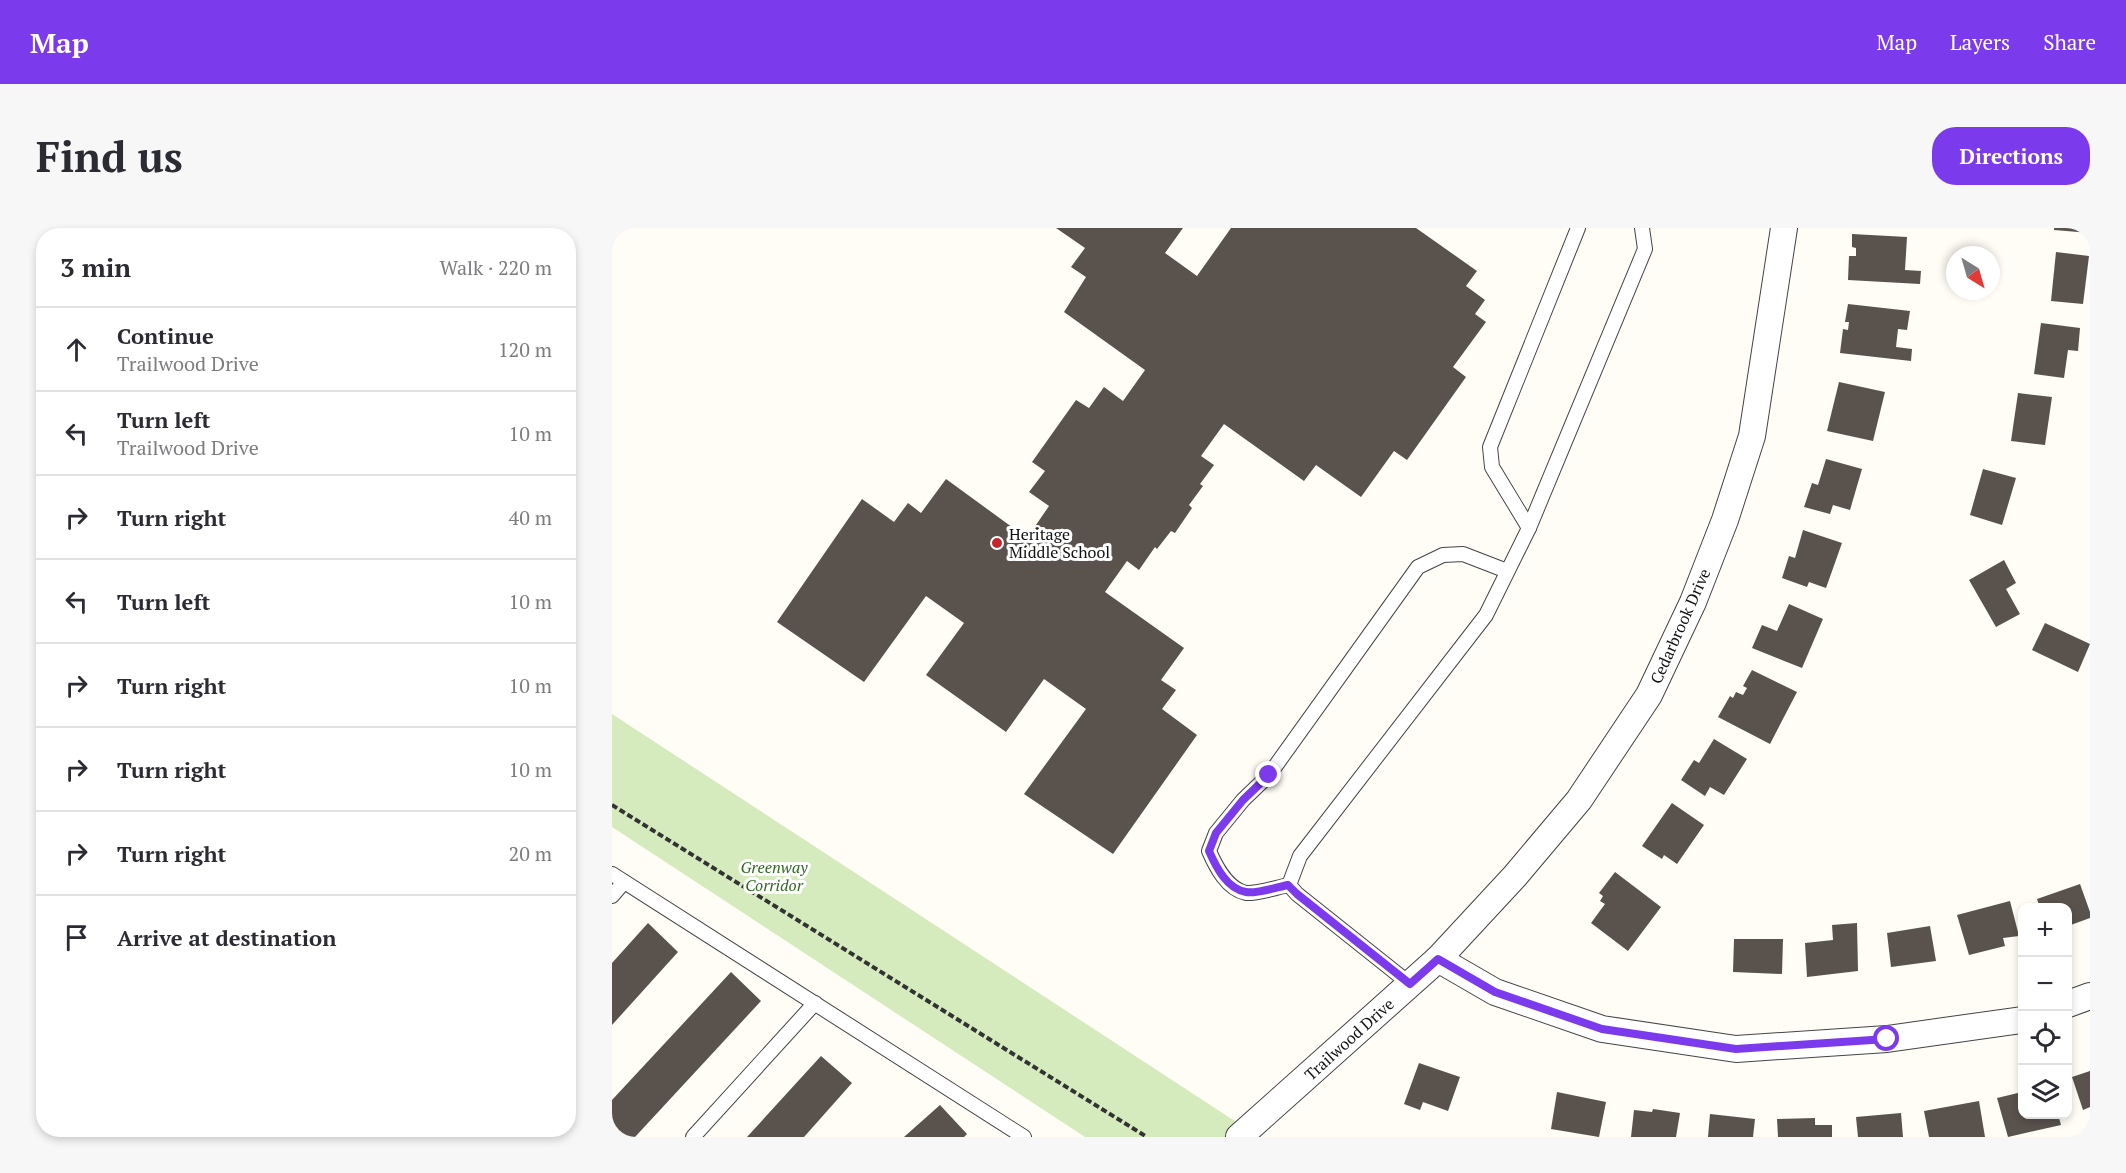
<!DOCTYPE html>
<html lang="en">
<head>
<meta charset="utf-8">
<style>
	:root { --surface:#fff; --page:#f7f7f7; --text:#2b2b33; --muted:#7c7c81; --line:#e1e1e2; --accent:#7c3aed }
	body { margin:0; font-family:"PT Serif",serif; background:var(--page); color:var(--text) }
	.controls { position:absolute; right:18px; bottom:18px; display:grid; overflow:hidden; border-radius:12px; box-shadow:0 3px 9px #0003 }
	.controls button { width:54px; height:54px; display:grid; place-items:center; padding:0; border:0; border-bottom:2px solid var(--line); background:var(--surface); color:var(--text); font:30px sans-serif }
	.compass { position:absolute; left:1334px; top:18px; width:54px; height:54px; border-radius:50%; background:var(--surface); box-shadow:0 3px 9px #0003; rotate:143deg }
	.stop { position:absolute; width:18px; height:18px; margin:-14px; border:4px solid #7c3aed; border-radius:50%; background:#fff }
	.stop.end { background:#7c3aed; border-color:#fff; box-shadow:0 2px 6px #0008 }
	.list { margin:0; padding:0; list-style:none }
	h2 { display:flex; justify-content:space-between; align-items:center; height:78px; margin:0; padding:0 24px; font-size:26px }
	h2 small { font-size:20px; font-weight:400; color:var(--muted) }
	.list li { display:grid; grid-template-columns:39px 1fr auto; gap:18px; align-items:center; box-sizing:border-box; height:84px; padding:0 24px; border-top:2px solid var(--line) }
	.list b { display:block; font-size:22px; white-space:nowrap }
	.list p { margin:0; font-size:20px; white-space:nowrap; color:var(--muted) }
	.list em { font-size:20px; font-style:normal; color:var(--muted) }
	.icon { flex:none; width:33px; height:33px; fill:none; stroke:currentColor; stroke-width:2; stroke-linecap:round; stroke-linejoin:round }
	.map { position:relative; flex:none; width:1478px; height:909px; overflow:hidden; border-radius:24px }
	header { display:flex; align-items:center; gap:36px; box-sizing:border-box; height:84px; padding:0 30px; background:var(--accent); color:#fff }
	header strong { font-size:28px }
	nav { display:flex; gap:33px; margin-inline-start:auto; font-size:21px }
	.intro { display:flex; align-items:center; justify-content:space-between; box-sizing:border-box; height:144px; padding:0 36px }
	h1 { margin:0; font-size:42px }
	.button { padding:15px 27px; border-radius:24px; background:var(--accent); color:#fff; font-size:21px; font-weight:700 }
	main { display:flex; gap:36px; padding:0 36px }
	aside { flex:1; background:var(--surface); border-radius:24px; box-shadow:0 3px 9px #0003 }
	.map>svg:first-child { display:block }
</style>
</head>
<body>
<header>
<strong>Map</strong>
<nav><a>Map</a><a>Layers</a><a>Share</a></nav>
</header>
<div class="intro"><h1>Find us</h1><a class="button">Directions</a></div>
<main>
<aside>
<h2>3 min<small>Walk · 220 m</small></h2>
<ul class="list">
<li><svg class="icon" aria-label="ahead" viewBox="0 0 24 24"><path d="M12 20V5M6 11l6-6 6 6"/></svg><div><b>Continue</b><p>Trailwood Drive</p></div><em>120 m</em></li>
<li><svg class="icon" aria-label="left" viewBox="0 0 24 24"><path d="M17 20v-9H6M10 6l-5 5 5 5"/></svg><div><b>Turn left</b><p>Trailwood Drive</p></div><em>10 m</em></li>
<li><svg class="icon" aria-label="right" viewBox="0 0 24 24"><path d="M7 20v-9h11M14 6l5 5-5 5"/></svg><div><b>Turn right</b></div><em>40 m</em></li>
<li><svg class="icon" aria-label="left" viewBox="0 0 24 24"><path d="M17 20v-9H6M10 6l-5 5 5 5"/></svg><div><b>Turn left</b></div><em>10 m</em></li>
<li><svg class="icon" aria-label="right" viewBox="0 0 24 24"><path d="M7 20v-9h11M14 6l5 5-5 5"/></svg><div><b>Turn right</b></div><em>10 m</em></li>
<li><svg class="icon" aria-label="right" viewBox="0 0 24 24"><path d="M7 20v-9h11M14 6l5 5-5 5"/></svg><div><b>Turn right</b></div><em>10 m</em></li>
<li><svg class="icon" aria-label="right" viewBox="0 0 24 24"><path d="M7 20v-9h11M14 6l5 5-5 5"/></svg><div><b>Turn right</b></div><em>20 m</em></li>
<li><svg class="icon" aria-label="arrive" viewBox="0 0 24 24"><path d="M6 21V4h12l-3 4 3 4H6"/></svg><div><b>Arrive at destination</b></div></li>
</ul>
</aside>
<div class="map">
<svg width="1478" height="909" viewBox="0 0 1478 909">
	<rect width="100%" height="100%" fill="#fffdf5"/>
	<!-- green -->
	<path fill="#d5ebbd" d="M0,486L635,901L643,909H473L0,599Z"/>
	<!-- building -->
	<g fill="#5a524d">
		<path d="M444,0H571L553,25L585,48L619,0H804L865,43L854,58L873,72L863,86L874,94L841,139L854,149L795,232L782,223L749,269L704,237L692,253L612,196L589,228L602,237L588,256L591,258L577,277L580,280L563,305L559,303L545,321L543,319L527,342L515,333L493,364L572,420L549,452L564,462L550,481L585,507L501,626L412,566L474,481L432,451L394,504L314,447L352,395L314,368L252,454L165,394L250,271L282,294L296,275L309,285L334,251L415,310L437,278L417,264L433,243L420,234L464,172L477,180L492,159L511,173L533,142L452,84L474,49L459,39L473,20Z"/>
		<path d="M1442,0H1478V5L1442,2Z"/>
		<path d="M1240,6L1295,9L1293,42L1309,43L1308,56L1236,52L1237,28H1244V20L1240,19Z"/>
		<path d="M1444,24L1477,28L1471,76L1439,73Z"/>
		<path d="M1236,76L1298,83L1295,102L1286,101L1284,119L1300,121L1299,133L1228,125L1231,101L1236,102L1237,94H1233Z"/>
		<path d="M1429,95L1468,100L1466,123L1456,122L1452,150L1422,146Z"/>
		<path d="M1227,154L1273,164L1261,213L1215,203Z"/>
		<path d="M1406,165L1440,169L1433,217L1399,213Z"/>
		<path d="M1214,231L1250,241L1238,282L1221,277L1218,286L1192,279L1200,255L1206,257Z"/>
		<path d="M1371,241L1404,250L1390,297L1358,287Z"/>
		<path d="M1191,302L1230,315L1214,360L1197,354L1195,359L1170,350L1177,328L1183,330Z"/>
		<path d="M1392,332L1404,355L1394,361L1408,386L1384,399L1357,352Z"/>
		<path d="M1177,376L1211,391L1190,440L1140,420L1150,397L1165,403Z"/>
		<path d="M1433,395L1478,416L1466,444L1420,422Z"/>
		<path d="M1140,442L1185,464L1158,516L1106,489L1118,468L1121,470L1124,464L1131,467L1135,460L1131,458Z"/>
		<path d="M1102,511L1135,531L1112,567L1098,559L1093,568L1069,552L1082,532L1087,535Z"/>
		<path d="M1060,575L1092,597L1065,636L1052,627L1050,631L1030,618Z"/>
		<path d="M1003,644L1049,679L1016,723L979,695L993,676L988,673L991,668L987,665Z"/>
		<path d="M1468,656L1478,684V690L1456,698V680H1428L1425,671Z"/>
		<path d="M1398,673L1407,708L1391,710L1393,718L1357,727L1345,687Z"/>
		<path d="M36,695L66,724L0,797V735Z"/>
		<path d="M1245,695L1246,743L1195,749L1193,715L1221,712L1220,697Z"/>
		<path d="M1318,698L1324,733L1279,739L1275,705Z"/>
		<path d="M1122,711H1171L1170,746L1121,744Z"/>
		<path d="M119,744L149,773L23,909H4L0,905V872Z"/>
		<path d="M209,828L240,855L192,909H135Z"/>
		<path d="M807,835L848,849L836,883L811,874L808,882L792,876Z"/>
		<path d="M1478,843V879L1471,882L1460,849Z"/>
		<path d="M945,864L994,874L987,909L939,901Z"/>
		<path d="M1410,864V886H1446L1449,897L1396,909L1385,870Z"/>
		<path d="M1367,873L1373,909H1317L1312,883Z"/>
		<path d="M328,877L355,906L352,909H292Z"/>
		<path d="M1041,881L1068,885L1064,909H1019L1022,882L1040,884Z"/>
		<path d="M1289,885L1291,909H1246L1244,889Z"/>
		<path d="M1098,886L1143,891L1141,909H1096Z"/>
		<path d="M1203,890V897H1220V909H1166L1165,891Z"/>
	</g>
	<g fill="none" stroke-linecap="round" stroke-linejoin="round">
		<defs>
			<g id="lane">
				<path d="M917,300L880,239L878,219L966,0"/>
				<path d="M0,646L412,909"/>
				<path d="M677,657L688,628L874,387L917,300L1033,21L1030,0"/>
				<path d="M677,657C666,659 644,666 634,665C615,661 604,639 597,623L604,605L631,572L657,547L806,339L831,327L851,326L895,343"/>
				<path d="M677,657L685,666L798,756"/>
				<path d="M0,668L12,654"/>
				<path d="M81,909L203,775"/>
			</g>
			<g id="street">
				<path d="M826,731L903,648L967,572L1037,467L1081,374L1113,292L1140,208L1172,0"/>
				<path d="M1456,776L1478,768"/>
				<path d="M627,909L826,731L883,764L990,801L1124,821L1275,811L1410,792"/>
			</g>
		</defs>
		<!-- lane casing -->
		<use href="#lane" stroke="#444" stroke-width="16"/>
		<!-- street casing -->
		<use href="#street" stroke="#444" stroke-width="28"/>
		<!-- path -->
		<path stroke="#333" stroke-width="4" stroke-dasharray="6 3" stroke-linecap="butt" d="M0,577L535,909"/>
		<!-- lane -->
		<use href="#lane" stroke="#fff" stroke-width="14"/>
		<!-- street -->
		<use href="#street" stroke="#fff" stroke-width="26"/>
	</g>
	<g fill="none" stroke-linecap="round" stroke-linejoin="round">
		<!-- route -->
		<path stroke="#7c3aed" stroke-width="8" d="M657,547L631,572L604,605L597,623C604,639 615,661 634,664C644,666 666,659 676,657L685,666L798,756L826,731L883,764L990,801L1124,821L1275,811"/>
	</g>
	<!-- markers -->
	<circle fill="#c4262e" stroke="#fff" stroke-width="2" cx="385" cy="315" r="6"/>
	<g text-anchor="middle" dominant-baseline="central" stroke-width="6" stroke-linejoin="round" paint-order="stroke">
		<!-- poi labels -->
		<g font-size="16" fill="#111" stroke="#fff" text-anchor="start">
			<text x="397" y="306">Heritage<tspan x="397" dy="18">Middle School</tspan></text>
		</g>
		<!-- street labels -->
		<g font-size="16" fill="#111" stroke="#fff">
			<text transform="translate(1068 398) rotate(-66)">Cedarbrook Drive</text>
			<text transform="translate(737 811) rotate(-42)">Trailwood Drive</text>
		</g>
		<!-- park labels -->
		<g font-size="16" font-style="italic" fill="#2f6b1f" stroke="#fff">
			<text x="162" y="639">Greenway<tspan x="162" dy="18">Corridor</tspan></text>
		</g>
	</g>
</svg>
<div class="controls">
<button>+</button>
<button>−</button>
<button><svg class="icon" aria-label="locate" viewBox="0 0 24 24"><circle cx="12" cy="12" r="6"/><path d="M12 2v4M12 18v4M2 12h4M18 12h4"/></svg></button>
<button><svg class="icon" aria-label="layers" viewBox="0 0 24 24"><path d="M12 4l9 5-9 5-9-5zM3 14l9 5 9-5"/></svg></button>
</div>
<svg class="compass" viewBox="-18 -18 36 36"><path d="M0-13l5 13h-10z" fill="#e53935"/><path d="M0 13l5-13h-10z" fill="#7c7c81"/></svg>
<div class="stop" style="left:1275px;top:811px"></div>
<div class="stop end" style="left:657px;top:547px"></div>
</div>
</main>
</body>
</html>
